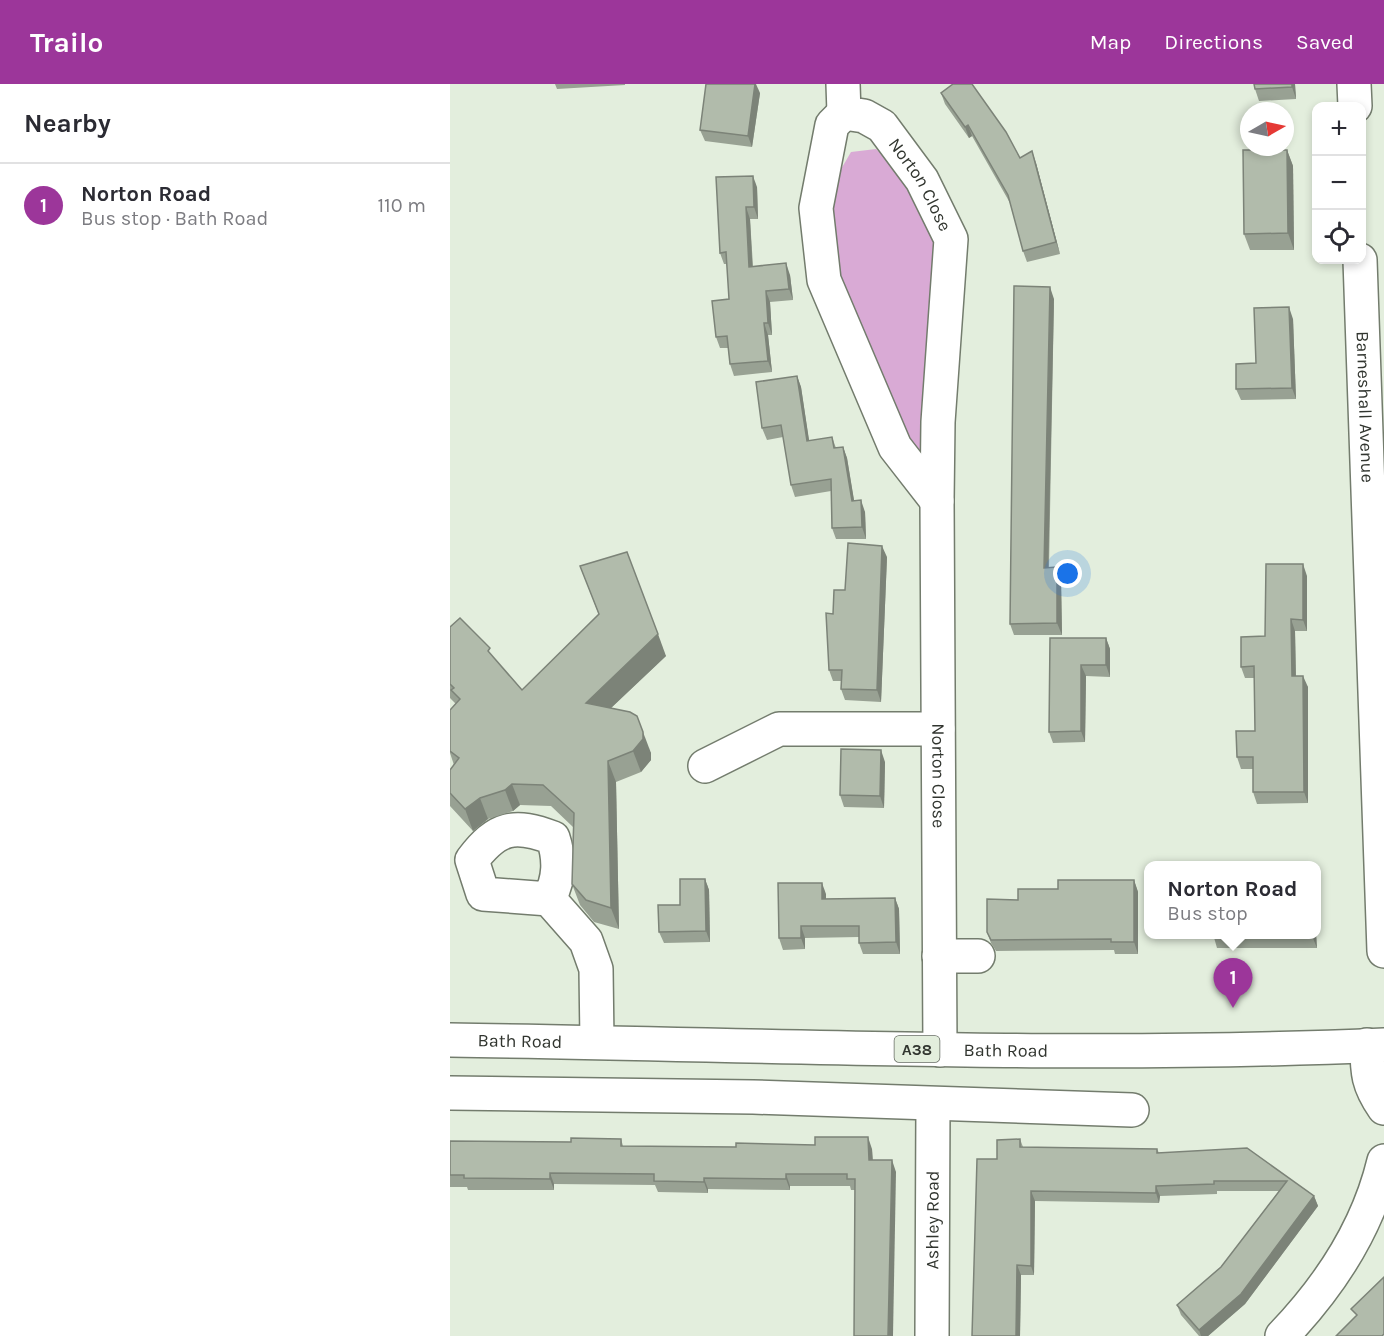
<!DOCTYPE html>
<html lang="en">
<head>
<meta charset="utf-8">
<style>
	:root { --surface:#fff; --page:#f7f7f7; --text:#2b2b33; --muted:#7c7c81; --line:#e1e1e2; --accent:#9c369a }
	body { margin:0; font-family:Karla,sans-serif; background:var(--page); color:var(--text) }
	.controls { position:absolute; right:18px; top:18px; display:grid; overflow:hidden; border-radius:12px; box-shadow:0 3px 9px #0003 }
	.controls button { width:54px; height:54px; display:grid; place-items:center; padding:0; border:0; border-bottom:2px solid var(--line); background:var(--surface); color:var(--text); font:30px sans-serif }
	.compass { position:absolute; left:790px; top:18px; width:54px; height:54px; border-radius:50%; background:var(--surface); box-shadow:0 3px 9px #0003; rotate:81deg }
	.you { position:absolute; left:618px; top:490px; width:21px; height:21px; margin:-15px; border:4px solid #fff; border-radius:50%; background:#1a73e8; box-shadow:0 0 0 9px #1a73e833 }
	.badge { display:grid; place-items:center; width:39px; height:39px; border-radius:50%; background:var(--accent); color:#fff; font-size:20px; font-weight:700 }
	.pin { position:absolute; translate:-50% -50px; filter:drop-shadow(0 2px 3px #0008) }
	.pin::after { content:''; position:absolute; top:32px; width:21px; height:18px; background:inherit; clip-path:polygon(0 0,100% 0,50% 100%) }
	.popup { position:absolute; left:694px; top:777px; width:177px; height:78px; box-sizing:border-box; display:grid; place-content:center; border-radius:12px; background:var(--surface); filter:drop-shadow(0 2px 4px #0005); font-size:20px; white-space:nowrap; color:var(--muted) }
	.popup b { font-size:22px; color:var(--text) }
	.popup::after { content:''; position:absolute; left:50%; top:100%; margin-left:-12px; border:12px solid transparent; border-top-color:var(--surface) }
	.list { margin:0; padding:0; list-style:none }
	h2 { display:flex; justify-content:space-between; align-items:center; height:78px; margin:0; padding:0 24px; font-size:26px }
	h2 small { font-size:20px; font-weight:400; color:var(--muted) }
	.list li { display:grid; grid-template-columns:39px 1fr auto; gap:18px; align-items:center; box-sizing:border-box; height:84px; padding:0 24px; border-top:2px solid var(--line) }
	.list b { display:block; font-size:22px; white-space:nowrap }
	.list p { margin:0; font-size:20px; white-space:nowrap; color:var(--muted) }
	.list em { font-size:20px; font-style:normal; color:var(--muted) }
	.icon { flex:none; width:33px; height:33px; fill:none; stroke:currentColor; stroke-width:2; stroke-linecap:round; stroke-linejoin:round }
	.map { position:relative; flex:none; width:934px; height:1252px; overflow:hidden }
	header { display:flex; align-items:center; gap:36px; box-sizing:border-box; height:84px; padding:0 30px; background:var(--accent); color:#fff }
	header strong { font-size:28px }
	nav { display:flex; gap:33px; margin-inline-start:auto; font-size:21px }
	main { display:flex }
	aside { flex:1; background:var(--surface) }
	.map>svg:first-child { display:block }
</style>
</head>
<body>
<header>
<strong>Trailo</strong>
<nav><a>Map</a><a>Directions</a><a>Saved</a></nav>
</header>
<main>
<aside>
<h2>Nearby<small></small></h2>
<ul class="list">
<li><span class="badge">1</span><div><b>Norton Road</b><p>Bus stop · Bath Road</p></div><em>110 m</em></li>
</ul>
</aside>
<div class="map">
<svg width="934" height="1252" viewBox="0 0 934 1252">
	<rect width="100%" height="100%" fill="#e3eedd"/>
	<!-- green -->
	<path fill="#d9aad5" d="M426,65L456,93L491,169L478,378L451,342L384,185L380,104L401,68Z"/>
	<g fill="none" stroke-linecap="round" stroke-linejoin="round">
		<defs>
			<g id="minor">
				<path id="s1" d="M393,0L394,29L414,32L432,42L472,96L501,155L488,338L487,417L490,966"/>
				<path d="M904,0L905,22"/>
				<path d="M394,29L382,41L366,124L374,196L445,363L487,417"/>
				<path id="s2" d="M910,176L934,867"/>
				<path d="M255,682L329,645H488"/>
				<path d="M99,815C110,794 110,775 103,754C64,739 47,743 22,776L33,810L99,815L136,857L146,885L147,958"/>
				<path d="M489,872H528"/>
				<path d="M917,961C917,989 918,1001 934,1024"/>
				<path d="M0,1009L303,1013L682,1026"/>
				<path id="s3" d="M482,1252L483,1020"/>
				<path d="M832,1252C879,1203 918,1144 934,1077"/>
			</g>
			<g id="major">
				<path id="s4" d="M0,956C311,960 623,975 934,961"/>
			</g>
		</defs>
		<!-- minor casing -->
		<use href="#minor" stroke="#737c6d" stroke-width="36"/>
		<!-- major casing -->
		<use href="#major" stroke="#737c6d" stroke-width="36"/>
		<!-- minor -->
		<use href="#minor" stroke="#fff" stroke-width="33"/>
		<!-- major -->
		<use href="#major" stroke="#fff" stroke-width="33"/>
	</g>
	<!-- wall -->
	<g fill="#98a193">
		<path d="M105,0H175V1L107,5Z"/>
		<path d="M804,0H845L846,15L809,17L805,5Z"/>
		<path d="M310,9L302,63L255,57L250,46Z"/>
		<path d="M491,9L570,74L586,79L610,170L577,178L573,167L560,119L522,52L519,54L495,20Z"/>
		<path d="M837,66L843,82L844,166H800L794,150Z"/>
		<path d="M307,103L308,135H300L303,182L340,191L343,216L320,218L322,251H318L322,288L284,292L280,280L278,264H270L266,253L279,215L277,180H274L270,169Z"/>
		<path d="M604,215L599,484L611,495L612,551H564L560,540Z"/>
		<path d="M843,235L846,315L791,316L786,305L806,279Z"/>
		<path d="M347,292L351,303L359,357L382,353L386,364L393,363L397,374L404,417L415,428L416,455H386L382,444L381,407L345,413L341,401L333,353L317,356L312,344Z"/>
		<path d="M437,473L431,618L395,616L391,605V597H383L379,586L383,530L395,506Z"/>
		<path d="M130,482L216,572L161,624L201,669V676L191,688L166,698L169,845L144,838L130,821L122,800L123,743L101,722L70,721L63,727L38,735L23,747L0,722V686L4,681L0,669V626L6,620L0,614V543L43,573L72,606L149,531Z"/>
		<path d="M857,492V547H845L846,592L858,603V719L807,720L803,708V685H791L787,673L805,647V594H795L791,583L815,552Z"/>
		<path d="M600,554H656L660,565V593L636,592L635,658L603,659L599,648Z"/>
		<path d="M435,678L434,724L394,723L390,711Z"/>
		<path d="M255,795L259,806L260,858L214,859L209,848L230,821Z"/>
		<path d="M684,796L688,808V870H665L664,866L546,867L541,859L537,848L568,816L608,805Z"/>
		<path d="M376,810V815L445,814L449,825L450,870H413L409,859V853L355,854V865L333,866L329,854Z"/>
		<path d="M763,850H866L867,864H767Z"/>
		<path d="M171,1055L173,1062L422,1065L423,1076L446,1088L405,1106H401L400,1102H340V1106L258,1105V1109L208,1108L205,1101L104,1100V1106H18L17,1103H0V1057L121,1058Z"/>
		<path d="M570,1055L573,1063L707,1065L709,1069L797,1064L864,1112L868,1122L795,1220L758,1252H749L731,1231L727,1221L771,1183L829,1107H767V1110L710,1112L709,1119L585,1117L584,1191H571L570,1252H522L547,1075Z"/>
	</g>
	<!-- shaded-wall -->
	<g fill="#7c8378">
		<path d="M305,0H306L310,9L302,63L298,52Z"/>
		<path d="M842,0H845L846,15L842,3Z"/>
		<path d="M518,41L522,52L519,54L515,43Z"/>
		<path d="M837,66L843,82L844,166L838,149Z"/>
		<path d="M582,67L586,79L610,170L606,158Z"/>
		<path d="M303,92L307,103L308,135L304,123Z"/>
		<path d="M296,123L300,135L303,194L299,183Z"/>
		<path d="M336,179L340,191L343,216L339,205Z"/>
		<path d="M600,203L604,215L598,495L594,484Z"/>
		<path d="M316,207L320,218L322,251L318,239Z"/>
		<path d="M839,223L843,235L846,315L842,304Z"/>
		<path d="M314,239L318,251L322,288L318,277Z"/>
		<path d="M347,292L351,303L361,369L357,357Z"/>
		<path d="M393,363L397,374L406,428L402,417Z"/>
		<path d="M411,416L415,428L416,455L412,443Z"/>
		<path d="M432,462L437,473L431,618L427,606Z"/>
		<path d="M853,480L857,492V547L853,536Z"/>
		<path d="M607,483L611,495L612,551L607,539Z"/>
		<path d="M841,535L845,547L846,603L842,592Z"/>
		<path d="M208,550L216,572L144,640L136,619Z"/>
		<path d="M656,554L660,565V593L656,581Z"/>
		<path d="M631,581L636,592L635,658L631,647Z"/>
		<path d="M853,592L858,603V719L854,708Z"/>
		<path d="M193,648L201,669V676L191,688L183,667Z"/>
		<path d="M431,666L435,678L434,724L430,712Z"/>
		<path d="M158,677L166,698L169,845L161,824Z"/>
		<path d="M62,700L70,721L63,727L55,706Z"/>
		<path d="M30,714L38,735L23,747L15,725Z"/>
		<path d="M255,795L259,806L260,858L256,847Z"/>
		<path d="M684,796L688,808V870L684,858Z"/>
		<path d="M372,799L376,810V826L372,815Z"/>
		<path d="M445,814L449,825L450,870L446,858Z"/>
		<path d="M351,842L355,854V865L351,854Z"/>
		<path d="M862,850H866L867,864L862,852Z"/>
		<path d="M418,1053L422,1065L423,1088L419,1076Z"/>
		<path d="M442,1076L446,1088L443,1252H438Z"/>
		<path d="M100,1089L104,1100V1106L100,1095Z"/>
		<path d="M336,1090L340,1102V1106L336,1095Z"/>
		<path d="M254,1094L258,1105V1109L254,1098Z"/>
		<path d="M706,1102L710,1112L709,1119L706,1109Z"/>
		<path d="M581,1107L585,1117L584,1191L581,1182Z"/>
		<path d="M864,1112L868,1122L795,1220L758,1252H751L749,1246Z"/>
		<path d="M567,1181L571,1191L570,1252H566Z"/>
	</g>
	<!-- building -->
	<g fill="#b1bbab" stroke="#7c8378" stroke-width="1.5">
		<path d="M256,0H305L298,52L250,46Z"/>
		<path d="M503,0H522L556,48L570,74L582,67L606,158L573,167L558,111L518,41L515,43L491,9Z"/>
		<path d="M804,0H842V3L805,5Z"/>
		<path d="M793,66H837L838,149L794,150Z"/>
		<path d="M303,92L304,123H296L299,183L336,179L339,205L316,207L318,239H314L318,277L280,280L277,252L266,253L262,217L279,215L276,168L270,169L266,93Z"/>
		<path d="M564,202L600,203L594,484L607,483V539L560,540Z"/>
		<path d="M839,223L842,304L786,305V280L806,279L804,224Z"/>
		<path d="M347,292L357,357L382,353L384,364L393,363L402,417L411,416L412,443L382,444L381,395L341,401L331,341L312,344L306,298Z"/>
		<path d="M398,459L432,462L427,606L391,605L392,586H379L376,529L383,530L384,506H395Z"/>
		<path d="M177,468L208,550L136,619L180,628L187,632L193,648V655L183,667L158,677L161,824L136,816L122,800L124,729L93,701L62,700L55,706L30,714L15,725L0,709V686L9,674L0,667V626L10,615L1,606L4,604L0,600V543L10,534L40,564L38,567L72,606L149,530L130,482Z"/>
		<path d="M816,480H853V536L841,535L842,592H853L854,708H803V673H787L786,647H805L804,582L791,583V553L815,552Z"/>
		<path d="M600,554H656V581H631V647L599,648Z"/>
		<path d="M391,665L431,666L430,712L390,711Z"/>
		<path d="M230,795H255L256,847L209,848L208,821H230Z"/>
		<path d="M608,796H684V858H661V855L541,856L537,848V815L568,816V805H608Z"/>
		<path d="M328,799H372V815L445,814L446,858L409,859V842H351V854H329Z"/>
		<path d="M763,850H862V852L763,853Z"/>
		<path d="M365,1053H418L419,1076H442L438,1252H404L405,1095H397V1090H336V1095L254,1094V1098L204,1097V1090L100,1089V1095L14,1094V1091H0V1057L121,1058V1054L171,1055V1062L286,1063V1059L365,1061Z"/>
		<path d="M570,1055V1063L707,1065V1069L797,1064L864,1112L791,1210L749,1246L727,1221L771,1183L837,1097H764V1100L706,1102V1109L581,1107V1182L567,1181L566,1252H522L527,1075H547V1056Z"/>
		<path d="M934,1193V1250L932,1252H886L907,1231L901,1225Z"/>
	</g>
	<g text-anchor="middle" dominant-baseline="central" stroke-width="6" stroke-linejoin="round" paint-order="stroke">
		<!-- shield labels -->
		<rect fill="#e3eedd" stroke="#666c63" stroke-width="1.5" x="444.5" y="952" width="45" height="26" rx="4.5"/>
		<g font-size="16" font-weight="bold" fill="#31352f">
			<text x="467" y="965">A38</text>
		</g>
		<!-- street labels -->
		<g font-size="18" fill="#31352f" stroke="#e3eedd">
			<text stroke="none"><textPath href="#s1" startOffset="140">Norton Close</textPath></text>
			<text stroke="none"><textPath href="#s2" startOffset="147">Barneshall Avenue</textPath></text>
			<text stroke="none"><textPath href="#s1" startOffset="740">Norton Close</textPath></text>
			<text stroke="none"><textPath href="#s4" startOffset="70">Bath Road</textPath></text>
			<text stroke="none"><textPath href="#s4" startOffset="556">Bath Road</textPath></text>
			<text stroke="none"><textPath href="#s3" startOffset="116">Ashley Road</textPath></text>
		</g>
	</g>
</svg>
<div class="controls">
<button>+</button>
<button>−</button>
<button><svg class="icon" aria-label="locate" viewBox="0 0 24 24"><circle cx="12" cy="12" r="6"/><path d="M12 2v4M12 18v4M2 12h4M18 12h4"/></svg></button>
</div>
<svg class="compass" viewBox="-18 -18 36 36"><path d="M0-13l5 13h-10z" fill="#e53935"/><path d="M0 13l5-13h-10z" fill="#7c7c81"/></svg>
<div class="you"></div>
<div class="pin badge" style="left:783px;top:924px">1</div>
<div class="popup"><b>Norton Road</b>Bus stop</div>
</div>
</main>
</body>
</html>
